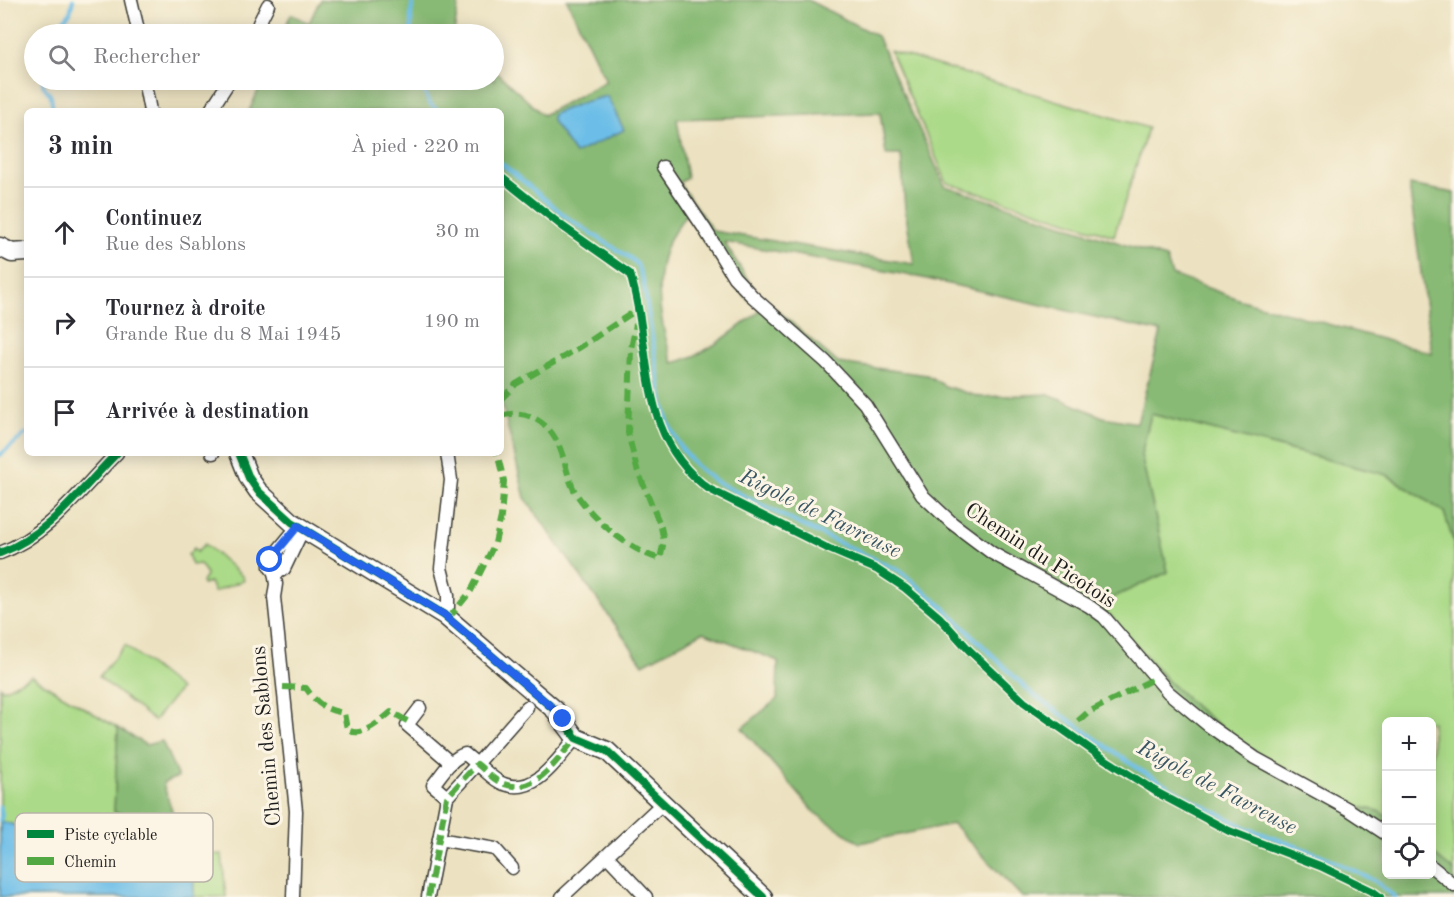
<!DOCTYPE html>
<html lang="fr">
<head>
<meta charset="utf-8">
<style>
	:root { --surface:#fff; --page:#f7f7f7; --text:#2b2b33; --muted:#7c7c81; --line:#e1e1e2 }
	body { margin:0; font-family:"Old Standard TT",serif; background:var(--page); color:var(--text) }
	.controls { position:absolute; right:18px; bottom:18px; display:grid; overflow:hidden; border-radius:9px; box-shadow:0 3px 15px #0003 }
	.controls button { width:54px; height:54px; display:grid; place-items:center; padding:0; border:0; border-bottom:2px solid var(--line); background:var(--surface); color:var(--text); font:30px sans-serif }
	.stop { position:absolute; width:18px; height:18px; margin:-14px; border:4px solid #2563eb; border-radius:50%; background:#fff }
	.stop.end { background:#2563eb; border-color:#fff; box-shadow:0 2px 6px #0008 }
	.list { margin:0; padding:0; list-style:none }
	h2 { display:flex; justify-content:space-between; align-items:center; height:78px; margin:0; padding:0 24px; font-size:26px }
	h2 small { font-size:20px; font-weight:400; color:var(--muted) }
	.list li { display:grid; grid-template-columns:39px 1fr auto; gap:18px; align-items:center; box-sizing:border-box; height:90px; padding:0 24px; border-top:2px solid var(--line) }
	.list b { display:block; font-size:22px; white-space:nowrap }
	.list p { margin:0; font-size:20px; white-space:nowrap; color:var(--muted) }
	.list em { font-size:20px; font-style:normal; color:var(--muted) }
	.icon { flex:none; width:33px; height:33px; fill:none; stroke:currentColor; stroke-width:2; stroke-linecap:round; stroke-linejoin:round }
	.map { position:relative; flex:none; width:1454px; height:897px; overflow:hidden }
	.search { position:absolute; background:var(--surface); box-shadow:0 3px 15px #0003; left:24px; top:24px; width:480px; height:66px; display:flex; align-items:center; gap:15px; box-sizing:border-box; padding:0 21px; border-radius:33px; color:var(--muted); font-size:22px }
	.panel { position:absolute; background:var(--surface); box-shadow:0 3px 15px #0003; left:24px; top:108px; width:480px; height:348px; border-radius:9px }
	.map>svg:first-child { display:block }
</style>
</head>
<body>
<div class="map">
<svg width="1454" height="897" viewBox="0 0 1454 897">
	<rect width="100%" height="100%" fill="#fcf5e5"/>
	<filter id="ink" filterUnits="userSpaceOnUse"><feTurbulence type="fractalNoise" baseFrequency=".0167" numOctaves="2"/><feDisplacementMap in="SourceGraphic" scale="12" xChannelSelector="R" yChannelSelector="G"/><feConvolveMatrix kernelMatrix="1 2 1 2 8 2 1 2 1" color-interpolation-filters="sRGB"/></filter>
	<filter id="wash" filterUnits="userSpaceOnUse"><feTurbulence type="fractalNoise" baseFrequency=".008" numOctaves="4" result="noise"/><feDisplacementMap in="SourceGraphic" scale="24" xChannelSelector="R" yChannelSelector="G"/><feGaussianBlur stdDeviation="1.35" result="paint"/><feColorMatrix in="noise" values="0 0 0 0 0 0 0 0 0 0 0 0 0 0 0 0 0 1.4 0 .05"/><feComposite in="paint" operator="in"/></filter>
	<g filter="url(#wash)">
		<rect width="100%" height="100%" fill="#ece2c1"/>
		<!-- green -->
		<g fill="#abda88" stroke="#647b52" stroke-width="1.5">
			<path d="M890,51L1148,128L1114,236L947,183Z"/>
			<path d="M1151,414L1387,475L1444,512L1454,544V871L1432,853V722H1386V817L1379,811L1349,805L1252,750L1198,709L1168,681L1099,603L1168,572L1141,455Z"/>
			<path d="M205,544L242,576L244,580L214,592L210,582L203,585L202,582L206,576L205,571L200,564L192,565L188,555L194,548L197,552Z"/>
			<path d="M125,645L180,689L154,721L99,677Z"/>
			<path d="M31,676L118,728L114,812L201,831L207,843L208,855L222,854L226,897H0V686L3,690Z"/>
		</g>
		<!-- forest -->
		<g fill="#88ba74" stroke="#526b48" stroke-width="1.5" fill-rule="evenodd">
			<path d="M320,0H459L454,34H282L291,14L309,23Z"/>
			<path d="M567,0H808L877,36L945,186L1166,258L1172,275L1241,300L1432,353L1409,185L1454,193V544L1444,512L1387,475L1151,414L1141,455L1168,572L1099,604L1168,681L1198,709L1252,750L1314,786L1328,789L1349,805L1379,811L1386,817V874H1432V853L1454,871V897H1022L953,824L860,843L815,813L742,728L777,699L778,661L703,632L643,664L525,498L501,400V111H249L263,80H494V70L543,115L606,81ZM880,113L886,155H901L905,209L914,264L713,231L679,183L687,178L677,119ZM686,214L734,285L760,311C733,331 706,356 673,363C661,327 653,287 665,250C669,238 679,225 686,214ZM724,242L918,277L1161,332L1137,423L1103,417L1049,394L980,397L945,386L927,375L838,363L755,291Z"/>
			<path d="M118,728L146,745L162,741L178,777L163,783L177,826L114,812Z"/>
		</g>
		<!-- water -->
		<g fill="#6cbee8" stroke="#446d82" stroke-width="1.5">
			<path d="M607,96L624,130L575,154L552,121V116L555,113L584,102Z"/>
			<path d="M0,821L57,837L75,829L193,852L194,897H0Z"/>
		</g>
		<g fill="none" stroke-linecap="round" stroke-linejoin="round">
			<!-- stream -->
			<g stroke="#6cbee8" stroke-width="4">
				<path d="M51,34L70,13L73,0"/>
				<path d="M411,34V14L413,0"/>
				<path d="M43,80V85L51,96L53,111"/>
				<path d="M420,80L429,103L439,111"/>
				<path d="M501,163L569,219L630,258L637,264L643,280L663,404L669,425L681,448L696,466L715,481L799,524L900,571L941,605L1031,693L1140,770L1196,802L1249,829L1323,856L1375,881L1395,897"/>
				<path d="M0,455L27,433"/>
				<path d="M0,807L2,815L0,820"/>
			</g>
		</g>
	</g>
	<g filter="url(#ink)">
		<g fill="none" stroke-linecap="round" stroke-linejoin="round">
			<defs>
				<g id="minor">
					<path d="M131,0L139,34"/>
					<path d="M258,34L259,23L268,5"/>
					<path d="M144,80L150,111"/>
					<path d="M210,111L230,80"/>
					<path d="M663,167L704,228L734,277L752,296L826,362L865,404L922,495L952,523L992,553L1089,606L1104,617L1168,692L1208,725L1255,758L1348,809L1386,834"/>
					<path d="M212,453H213"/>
					<path d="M298,526L270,560V567L274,572L277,573L284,569L303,529"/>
					<path d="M0,553C49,535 81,489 117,453"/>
					<path d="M274,572L276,584L274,597L296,811L293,897"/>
					<path d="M444,615L448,609V595L441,568L451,480L447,453"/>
					<path d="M420,708L407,725L451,763"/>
					<path d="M447,797L433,785C442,774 451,758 465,754L477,764L527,707"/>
					<path d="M439,839L495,849L512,868"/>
					<path d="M607,856L646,897"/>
					<path d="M1432,867L1454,885"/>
					<path d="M428,897L447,797L477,764C485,770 494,781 504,784C536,796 558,758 576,738"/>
					<path d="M562,897L663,803"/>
				</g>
				<g id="secondary">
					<path d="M0,247L12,253L27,252"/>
					<path d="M239,453L249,478L258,491L292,522L444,615L555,710L576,738L607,751L763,897"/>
				</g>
			</defs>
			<!-- minor casing -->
			<use href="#minor" stroke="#3b3a35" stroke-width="15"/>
			<!-- secondary casing -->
			<use href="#secondary" stroke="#3b3a35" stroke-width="21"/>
			<!-- minor -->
			<use href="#minor" stroke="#fff" stroke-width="12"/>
			<!-- secondary -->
			<use href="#secondary" stroke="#fff" stroke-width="18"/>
			<!-- quiet -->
			<g stroke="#52a943" stroke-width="6" stroke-dasharray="12 6" stroke-linecap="butt">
				<path d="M501,399L516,384L579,348L638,309"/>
				<path d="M501,416C529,407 552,425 561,451C567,467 568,481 577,495C595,521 629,550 660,559L664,541L661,527L637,469L628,433L631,349L636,324"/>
				<path d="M448,619L471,591L495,543L501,517L504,481L497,453"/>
				<path d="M283,687L306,688C318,705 324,709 344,713L347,729C360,740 380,721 391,712L409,722"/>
				<path d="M1078,721L1087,713L1155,678"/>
				<path d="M428,897L447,797L477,764C485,770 494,781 504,784C536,796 558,758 576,738"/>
			</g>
			<defs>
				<g id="cycleway">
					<path d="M501,177L562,226L630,274C654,351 635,435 709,489L827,548L876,569L905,588L939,617L969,650L1024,702L1100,756L1158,793L1229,831L1320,866L1372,891L1380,897"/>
					<path d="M239,453L249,478L258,491L292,522L444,615L555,710L576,738L607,751L763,897"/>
					<path d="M0,553C49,535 81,489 117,453"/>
				</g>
			</defs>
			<!-- cycleway casing -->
			<use href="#cycleway" stroke="#fcf5e5" stroke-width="11"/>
			<!-- cycleway -->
			<use href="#cycleway" stroke="#00873e" stroke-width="8"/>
		</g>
	</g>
	<g fill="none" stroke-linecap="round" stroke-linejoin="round" filter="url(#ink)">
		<!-- route -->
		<path stroke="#2563eb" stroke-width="8" d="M270,560L298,526L444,615L555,710L563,719"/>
	</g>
	<g text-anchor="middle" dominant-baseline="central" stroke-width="6" stroke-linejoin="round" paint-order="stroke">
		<!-- street labels -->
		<g font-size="21" fill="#1c1c1c" stroke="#fcf5e5">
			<text transform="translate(1040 556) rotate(33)">Chemin du Picotois</text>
			<text transform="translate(267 736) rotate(-95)">Chemin des Sablons</text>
		</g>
		<!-- water labels -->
		<g font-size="22" font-style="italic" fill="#385563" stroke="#fcf5e5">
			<text transform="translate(820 514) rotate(26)">Rigole de Favreuse</text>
			<text transform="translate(1217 788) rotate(28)">Rigole de Favreuse</text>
		</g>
	</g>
	<!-- legend -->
	<rect x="15" y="813" width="198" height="69" rx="9" fill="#fcf5e5" stroke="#b9b4a9" stroke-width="1.5"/>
	<rect x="27" y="830" width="27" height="8" fill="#00873e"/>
	<rect x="27" y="857" width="27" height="8" fill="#52a943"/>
	<g font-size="16" fill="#1c1c1c">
		<text x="64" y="840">Piste cyclable</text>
		<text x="64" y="867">Chemin</text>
	</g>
</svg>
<div class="controls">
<button>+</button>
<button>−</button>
<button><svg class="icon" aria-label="locate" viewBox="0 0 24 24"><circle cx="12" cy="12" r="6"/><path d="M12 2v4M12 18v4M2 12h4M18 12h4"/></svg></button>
</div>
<div class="stop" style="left:270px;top:560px"></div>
<div class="stop end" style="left:563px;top:719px"></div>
<div class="search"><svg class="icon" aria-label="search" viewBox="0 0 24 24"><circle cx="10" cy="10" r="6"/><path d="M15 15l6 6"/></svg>Rechercher</div>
<section class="panel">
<h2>3 min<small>À pied · 220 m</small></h2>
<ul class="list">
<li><svg class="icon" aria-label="ahead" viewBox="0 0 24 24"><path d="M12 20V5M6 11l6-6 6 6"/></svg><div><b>Continuez</b><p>Rue des Sablons</p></div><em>30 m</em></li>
<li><svg class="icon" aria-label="right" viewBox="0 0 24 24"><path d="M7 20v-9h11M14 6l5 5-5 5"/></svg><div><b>Tournez à droite</b><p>Grande Rue du 8 Mai 1945</p></div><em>190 m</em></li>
<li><svg class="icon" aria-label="arrive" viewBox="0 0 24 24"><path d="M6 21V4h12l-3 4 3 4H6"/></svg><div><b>Arrivée à destination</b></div></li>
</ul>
</section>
</div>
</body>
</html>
